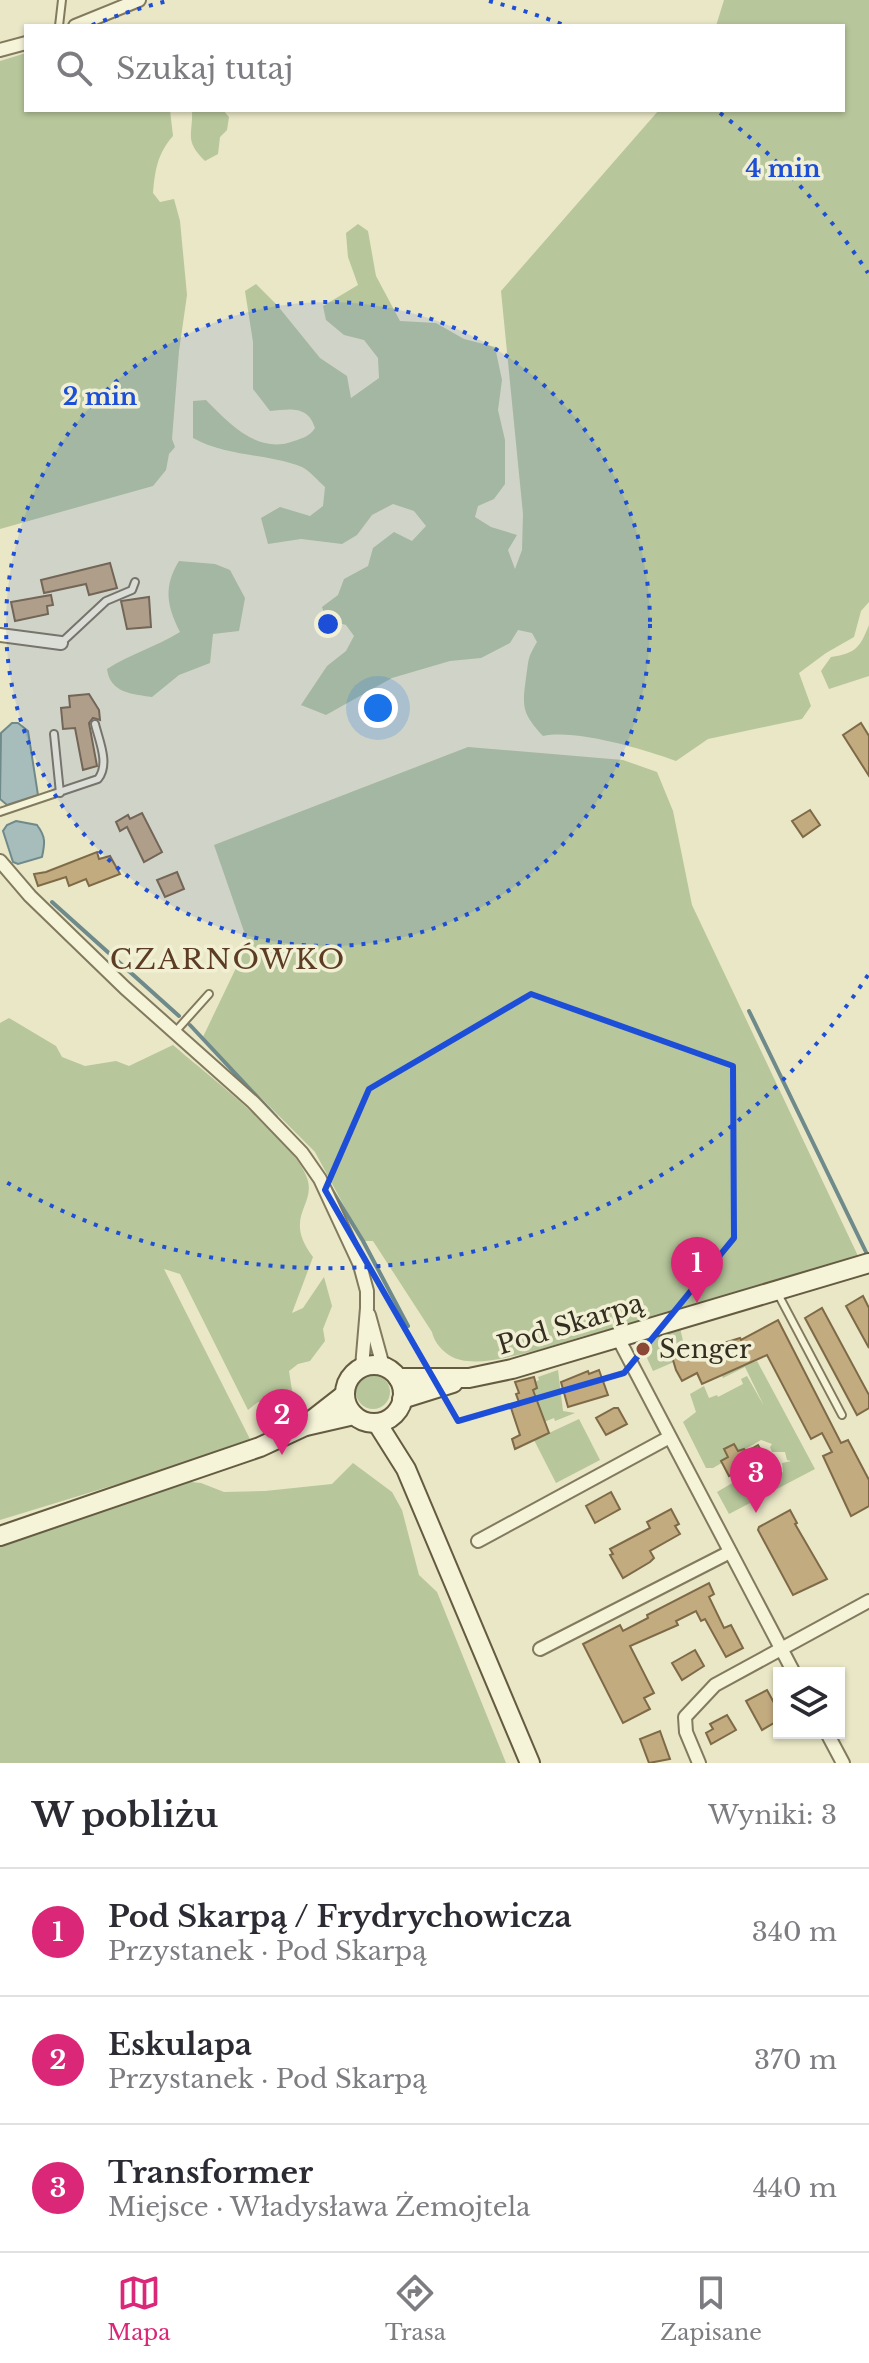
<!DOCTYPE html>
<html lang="pl">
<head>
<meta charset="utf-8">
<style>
	:root { --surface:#fff; --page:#f2f2f3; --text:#2b2b33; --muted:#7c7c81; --line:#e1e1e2; --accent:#db2777 }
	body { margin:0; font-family:"Libre Baskerville",serif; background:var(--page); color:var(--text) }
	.controls { position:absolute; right:24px; bottom:24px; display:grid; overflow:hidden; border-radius:0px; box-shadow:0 2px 6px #0004 }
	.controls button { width:72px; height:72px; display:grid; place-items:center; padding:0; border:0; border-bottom:2px solid var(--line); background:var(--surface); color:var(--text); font:40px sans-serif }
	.you { position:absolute; left:378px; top:708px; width:28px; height:28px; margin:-20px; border:6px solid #fff; border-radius:50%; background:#1a73e8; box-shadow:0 0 0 12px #1a73e833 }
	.badge { display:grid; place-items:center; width:52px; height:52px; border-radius:50%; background:var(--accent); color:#fff; font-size:26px; font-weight:700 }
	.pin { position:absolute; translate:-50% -66px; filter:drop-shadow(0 2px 4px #0008) }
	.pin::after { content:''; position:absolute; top:42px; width:28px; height:24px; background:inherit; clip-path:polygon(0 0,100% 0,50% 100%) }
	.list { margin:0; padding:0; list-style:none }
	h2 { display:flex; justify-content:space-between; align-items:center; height:104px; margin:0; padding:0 32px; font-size:34px }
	h2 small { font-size:26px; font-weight:400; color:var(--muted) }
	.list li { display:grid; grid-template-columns:52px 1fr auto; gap:24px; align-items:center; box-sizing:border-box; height:128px; padding:0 32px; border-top:2px solid var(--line) }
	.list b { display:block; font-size:30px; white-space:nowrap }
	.list p { margin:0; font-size:26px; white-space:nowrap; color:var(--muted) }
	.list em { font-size:26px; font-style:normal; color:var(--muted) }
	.icon { flex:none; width:44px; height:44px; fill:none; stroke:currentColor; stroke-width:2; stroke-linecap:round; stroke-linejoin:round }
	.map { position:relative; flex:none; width:869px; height:1763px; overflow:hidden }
	.search { position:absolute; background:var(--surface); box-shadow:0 2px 6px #0004; left:24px; right:24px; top:24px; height:88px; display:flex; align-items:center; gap:20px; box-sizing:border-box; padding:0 28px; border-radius:0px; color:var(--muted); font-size:30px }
	.sheet { height:488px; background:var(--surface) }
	nav { display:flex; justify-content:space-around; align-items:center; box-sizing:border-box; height:112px; border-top:2px solid var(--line); background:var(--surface); font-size:22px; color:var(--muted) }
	nav a { display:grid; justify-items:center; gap:4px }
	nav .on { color:var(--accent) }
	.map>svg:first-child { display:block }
</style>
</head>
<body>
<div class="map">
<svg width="869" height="1763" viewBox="0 0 869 1763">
	<rect width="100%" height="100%" fill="#e9e7c6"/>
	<!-- green -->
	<g fill="#b7c69b">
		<path d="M724,0H869V602L861,611L854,637L826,653L799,673L811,706L802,719L708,739L676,761C643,749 576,729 543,736C522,713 522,707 526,678C529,659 527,659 537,642L532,633L518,630L510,643L481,658L450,661L392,678L326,715L301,705L327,666L346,651L354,636L346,625L326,619L322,607L338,595L344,579L368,566L373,548L394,532L412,541L426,526L414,511L393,504L372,515L357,535L342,544L301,539L268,544L261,518L280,507L310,516L323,506L325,487C318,481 310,471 302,467C266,453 227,457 193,438V401L206,400C230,424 258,455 294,441C303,438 310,436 315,428C308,405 290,409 270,411L253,389V342L245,291L256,284L277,305L320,358L347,376L351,398L379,378L378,358L364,340L344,335L326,320L323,306L358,285L348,257L346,233L358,224L368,231L376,276L400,321L436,323L464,339L495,347L502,380L498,410L505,440V484L494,499L478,506L475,517L491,527L517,535L508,550L515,569L522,550L523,514L501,291L659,110H843V26H716Z"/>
		<path d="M26,53V110H170L173,136C157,154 155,171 153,193L160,202L174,199L180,221L187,295L179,351L172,439L175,447L169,454L166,470L153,486L0,529V61Z"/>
		<path d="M192,110H223L229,117L227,130L220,137L218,154L205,161C184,140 193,136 192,110Z"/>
		<path d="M179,561L215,564L230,570L245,598L239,631L213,634L210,663L179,675L152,697C132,694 110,693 107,669C130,654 156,647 180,632C167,606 163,587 179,561Z"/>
		<path d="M869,625V676L829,689L821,671L831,657C857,653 860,647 869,625Z"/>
		<path d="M468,747L623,760L657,772L673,811L692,905L858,1256C766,1284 674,1312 581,1337C551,1346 490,1367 461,1360C447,1357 435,1345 432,1332L373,1241H363L315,1152L202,1039L248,943L214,845Z"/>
		<path d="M9,1018L56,1046L62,1057L85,1066L116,1061L129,1066L173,1045C205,1073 295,1141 307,1178C317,1206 282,1216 313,1257L292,1313L303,1308L324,1277L332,1306L323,1329L325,1341L310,1361L298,1364L289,1371L293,1397L277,1403L258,1402L248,1410L180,1274L164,1269L252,1443L0,1520V1023Z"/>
		<path d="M680,1328L684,1345L670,1350L674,1362L653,1371L647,1358L652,1342L648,1338Z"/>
		<path d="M757,1361L815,1469L729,1514L717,1492L744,1476L750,1481L770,1470L778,1475L783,1472L782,1463L791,1461L787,1460L785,1452H772L770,1447L772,1444L761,1440L713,1468H706L683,1422L696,1412L690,1394L704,1386L709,1398L717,1395L718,1397L743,1384L741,1379L747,1376L764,1406L745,1367L723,1378L720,1372Z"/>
		<path d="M558,1370L563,1411L575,1413L555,1421L554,1418L544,1422L532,1390L537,1388L535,1382L539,1380L538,1377Z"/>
		<circle cx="373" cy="1392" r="17"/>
		<path d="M579,1419L600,1460L556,1483L534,1440Z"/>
		<path d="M353,1463L392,1492L402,1510L419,1575L437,1592L506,1763H0V1545L181,1481L201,1483L224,1492L265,1491L332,1484Z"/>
	</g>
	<!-- water -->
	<g fill="#a7bdbc" stroke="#6f8a8a" stroke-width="2">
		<path d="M12,723H18L28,731L38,795L7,805L0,799L1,733Z"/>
		<path d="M16,821L37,825C46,837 45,843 42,857L18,864L13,862L3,831L7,825Z"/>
	</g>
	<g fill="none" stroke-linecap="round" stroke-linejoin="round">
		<!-- stream -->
		<g stroke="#6f8a8a" stroke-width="4">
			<path d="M52,902L179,1016"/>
			<path d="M749,1011L866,1252"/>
			<path d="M190,1025L276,1117"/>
			<path d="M330,1187L363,1241L408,1326"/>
		</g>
	</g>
	<!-- building -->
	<g fill="#c3ab80" stroke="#7f6a47" stroke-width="2">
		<path d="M110,563L117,588L89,595L86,584L44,593L41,580Z"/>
		<path d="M51,595L53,605L47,606L48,614L15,621L11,602Z"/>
		<path d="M149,597L151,627L127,629L121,601Z"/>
		<path d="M89,694L99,710L100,720L93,718L89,723L97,766L83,770L75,728L63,729L61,708L70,707L69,696Z"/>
		<path d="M861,723L869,736V776L843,735Z"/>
		<path d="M810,810L820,825L803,837L792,821Z"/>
		<path d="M142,813L162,852L144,862L127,827L120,831L116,822L128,815L130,819Z"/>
		<path d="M97,852L99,859L110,856L120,874L89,886L86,879L69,886L66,877L38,886L34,874L46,872Z"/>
		<path d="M177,872L184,889L165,897L157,880Z"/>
		<path d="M863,1296L869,1308V1348L846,1306Z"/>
		<path d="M822,1308L869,1395V1408L857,1415L805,1318Z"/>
		<path d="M778,1320L841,1443L848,1440L869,1480V1506L851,1516L823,1456L832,1452L822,1433L811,1439L767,1355L702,1384L697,1373L682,1381L676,1370L670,1350L695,1342L698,1351L740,1338L741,1340Z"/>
		<path d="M599,1370L608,1395L568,1407L561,1382L588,1371L589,1374Z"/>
		<path d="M534,1377L537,1388L533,1390L549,1433L515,1449L512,1439L520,1435L511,1408L520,1405L516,1394L519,1393L515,1382Z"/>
		<path d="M614,1408H618L627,1424L606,1435L596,1418Z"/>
		<path d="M734,1444L738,1451L744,1449L746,1452L758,1445L772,1469L750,1481L743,1468L729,1476L721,1461L728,1457L724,1449Z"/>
		<path d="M611,1492L620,1509L595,1523L586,1506Z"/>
		<path d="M671,1509L679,1524L675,1526L680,1534L650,1551L654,1558L650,1562L623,1578L610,1555L613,1554L610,1549L650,1528L647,1522Z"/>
		<path d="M790,1510L797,1523L795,1524L827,1579L793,1595L758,1530L759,1527Z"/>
		<path d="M709,1583L714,1594L709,1597L724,1628L731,1625L743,1648L726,1657L705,1619L701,1621L696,1611L676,1621L678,1625L630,1646L654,1693L644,1698L650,1709L623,1723L583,1644L620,1625L623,1631L648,1618L647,1615Z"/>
		<path d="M695,1650L704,1666L682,1680L672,1663Z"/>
		<path d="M767,1690L779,1712V1720L762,1730L746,1701Z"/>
		<path d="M727,1715L736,1730L711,1744L706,1733L713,1729L710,1724Z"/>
		<path d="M660,1731L670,1759L649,1763L640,1739Z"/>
	</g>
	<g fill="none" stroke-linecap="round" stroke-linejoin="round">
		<defs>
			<g id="lane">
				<path d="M59,26L62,0"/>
				<path d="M61,643L106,601L132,590L135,582"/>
				<path d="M54,734L60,793"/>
				<path d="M0,812L98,779C110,764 99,741 95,724"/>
				<path d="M175,1032L209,994"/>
				<path d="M778,1294L842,1415"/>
			</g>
			<g id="street">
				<path d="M75,26L139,0"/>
				<path d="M0,50L26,43"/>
				<path d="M0,635L61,643"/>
				<path d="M0,861L30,896L125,988L253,1102L302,1153L320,1179L360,1265L367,1291V1308L362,1367"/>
				<path d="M369,1315L383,1366"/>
				<path d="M617,1336L794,1673"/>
				<path d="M478,1541L668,1438"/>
				<path d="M540,1649L730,1552"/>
				<path d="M827,1733L843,1763"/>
				<path d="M699,1763L686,1732L685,1717L715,1685L869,1601"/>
			</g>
			<g id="secondary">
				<circle cx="374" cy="1394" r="29"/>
				<path d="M398,1378H469L512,1369L869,1263"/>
				<path d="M402,1399L453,1383"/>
				<path d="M377,1423L406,1469L530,1763"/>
				<path d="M306,1426L354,1415"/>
				<path d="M0,1536L260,1447L303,1427L344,1395"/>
			</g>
		</defs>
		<!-- lane casing -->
		<use href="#lane" stroke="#827a5e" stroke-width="10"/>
		<!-- street casing -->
		<use href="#street" stroke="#827a5e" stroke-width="16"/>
		<!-- secondary casing -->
		<use href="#secondary" stroke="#645b41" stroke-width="22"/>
		<!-- lane -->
		<use href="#lane" stroke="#f5f3d8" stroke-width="6"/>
		<!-- street -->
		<use href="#street" stroke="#f5f3d8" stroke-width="12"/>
		<!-- secondary -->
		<use href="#secondary" stroke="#f5f3d8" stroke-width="18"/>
	</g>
	<!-- marked area -->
	<path fill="none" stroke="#1d4ed8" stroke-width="6" stroke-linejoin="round" d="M531,994L733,1066L734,1238L624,1373L458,1421L325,1190L369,1089Z"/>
	<!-- distance rings -->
	<circle cx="328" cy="624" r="322" fill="#1d4ed8" fill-opacity=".12"/>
	<g fill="none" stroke="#1d4ed8" stroke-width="4" stroke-dasharray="4 8">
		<circle cx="328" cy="624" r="322"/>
		<path d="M868 975A644 644 0 0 1 1 1179M92 25A644 644 0 0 1 167 1M489 1A644 644 0 0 1 564 25M720 113A644 644 0 0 1 868 273"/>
	</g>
	<!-- markers -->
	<circle fill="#8a4835" stroke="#f1f0d5" stroke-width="3" cx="643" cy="1349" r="8"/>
	<g text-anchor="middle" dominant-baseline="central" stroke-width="7" stroke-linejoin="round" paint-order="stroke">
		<!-- street labels -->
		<g font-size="26" fill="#342e20" stroke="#f1f0d5">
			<text transform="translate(570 1324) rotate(-17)">Pod Skarpą</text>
		</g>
		<!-- poi labels -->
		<g font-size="26" fill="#342e20" stroke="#f1f0d5" text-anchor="start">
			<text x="659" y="1349">Senger</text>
		</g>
		<!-- neighbourhood labels -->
		<g font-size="28" letter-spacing="2" fill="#5c3d24" stroke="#f1f0d5">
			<text x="228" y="959">CZARNÓWKO</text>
		</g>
	</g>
	<circle cx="328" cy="624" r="12" fill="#1d4ed8" stroke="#f1f0d5" stroke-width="4"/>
	<g font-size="24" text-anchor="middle" font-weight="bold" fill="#1d4ed8" stroke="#f1f0d5" stroke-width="7" stroke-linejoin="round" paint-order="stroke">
		<text x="783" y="177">4 min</text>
		<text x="100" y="405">2 min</text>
	</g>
</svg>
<div class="controls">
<button><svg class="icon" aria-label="layers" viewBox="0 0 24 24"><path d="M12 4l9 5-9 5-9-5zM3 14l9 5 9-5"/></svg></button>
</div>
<div class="you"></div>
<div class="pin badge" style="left:697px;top:1303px">1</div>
<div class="pin badge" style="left:282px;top:1455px">2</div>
<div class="pin badge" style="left:756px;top:1513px">3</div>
<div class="search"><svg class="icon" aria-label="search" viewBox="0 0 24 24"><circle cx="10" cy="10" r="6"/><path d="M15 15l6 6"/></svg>Szukaj tutaj</div>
</div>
<section class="sheet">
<h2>W pobliżu<small>Wyniki: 3</small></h2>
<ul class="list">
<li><span class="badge">1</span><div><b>Pod Skarpą / Frydrychowicza</b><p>Przystanek · Pod Skarpą</p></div><em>340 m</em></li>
<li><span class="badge">2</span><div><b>Eskulapa</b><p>Przystanek · Pod Skarpą</p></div><em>370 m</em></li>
<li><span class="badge">3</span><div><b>Transformer</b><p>Miejsce · Władysława Żemojtela</p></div><em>440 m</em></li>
</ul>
</section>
<nav>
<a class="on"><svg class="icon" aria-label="map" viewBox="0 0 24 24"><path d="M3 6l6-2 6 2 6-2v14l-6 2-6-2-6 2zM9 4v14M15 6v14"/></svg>Mapa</a>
<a><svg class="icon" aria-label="directions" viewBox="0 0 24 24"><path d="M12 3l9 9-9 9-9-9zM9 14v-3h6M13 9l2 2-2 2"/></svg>Trasa</a>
<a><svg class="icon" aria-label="saved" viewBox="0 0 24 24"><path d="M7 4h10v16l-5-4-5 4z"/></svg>Zapisane</a>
</nav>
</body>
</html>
